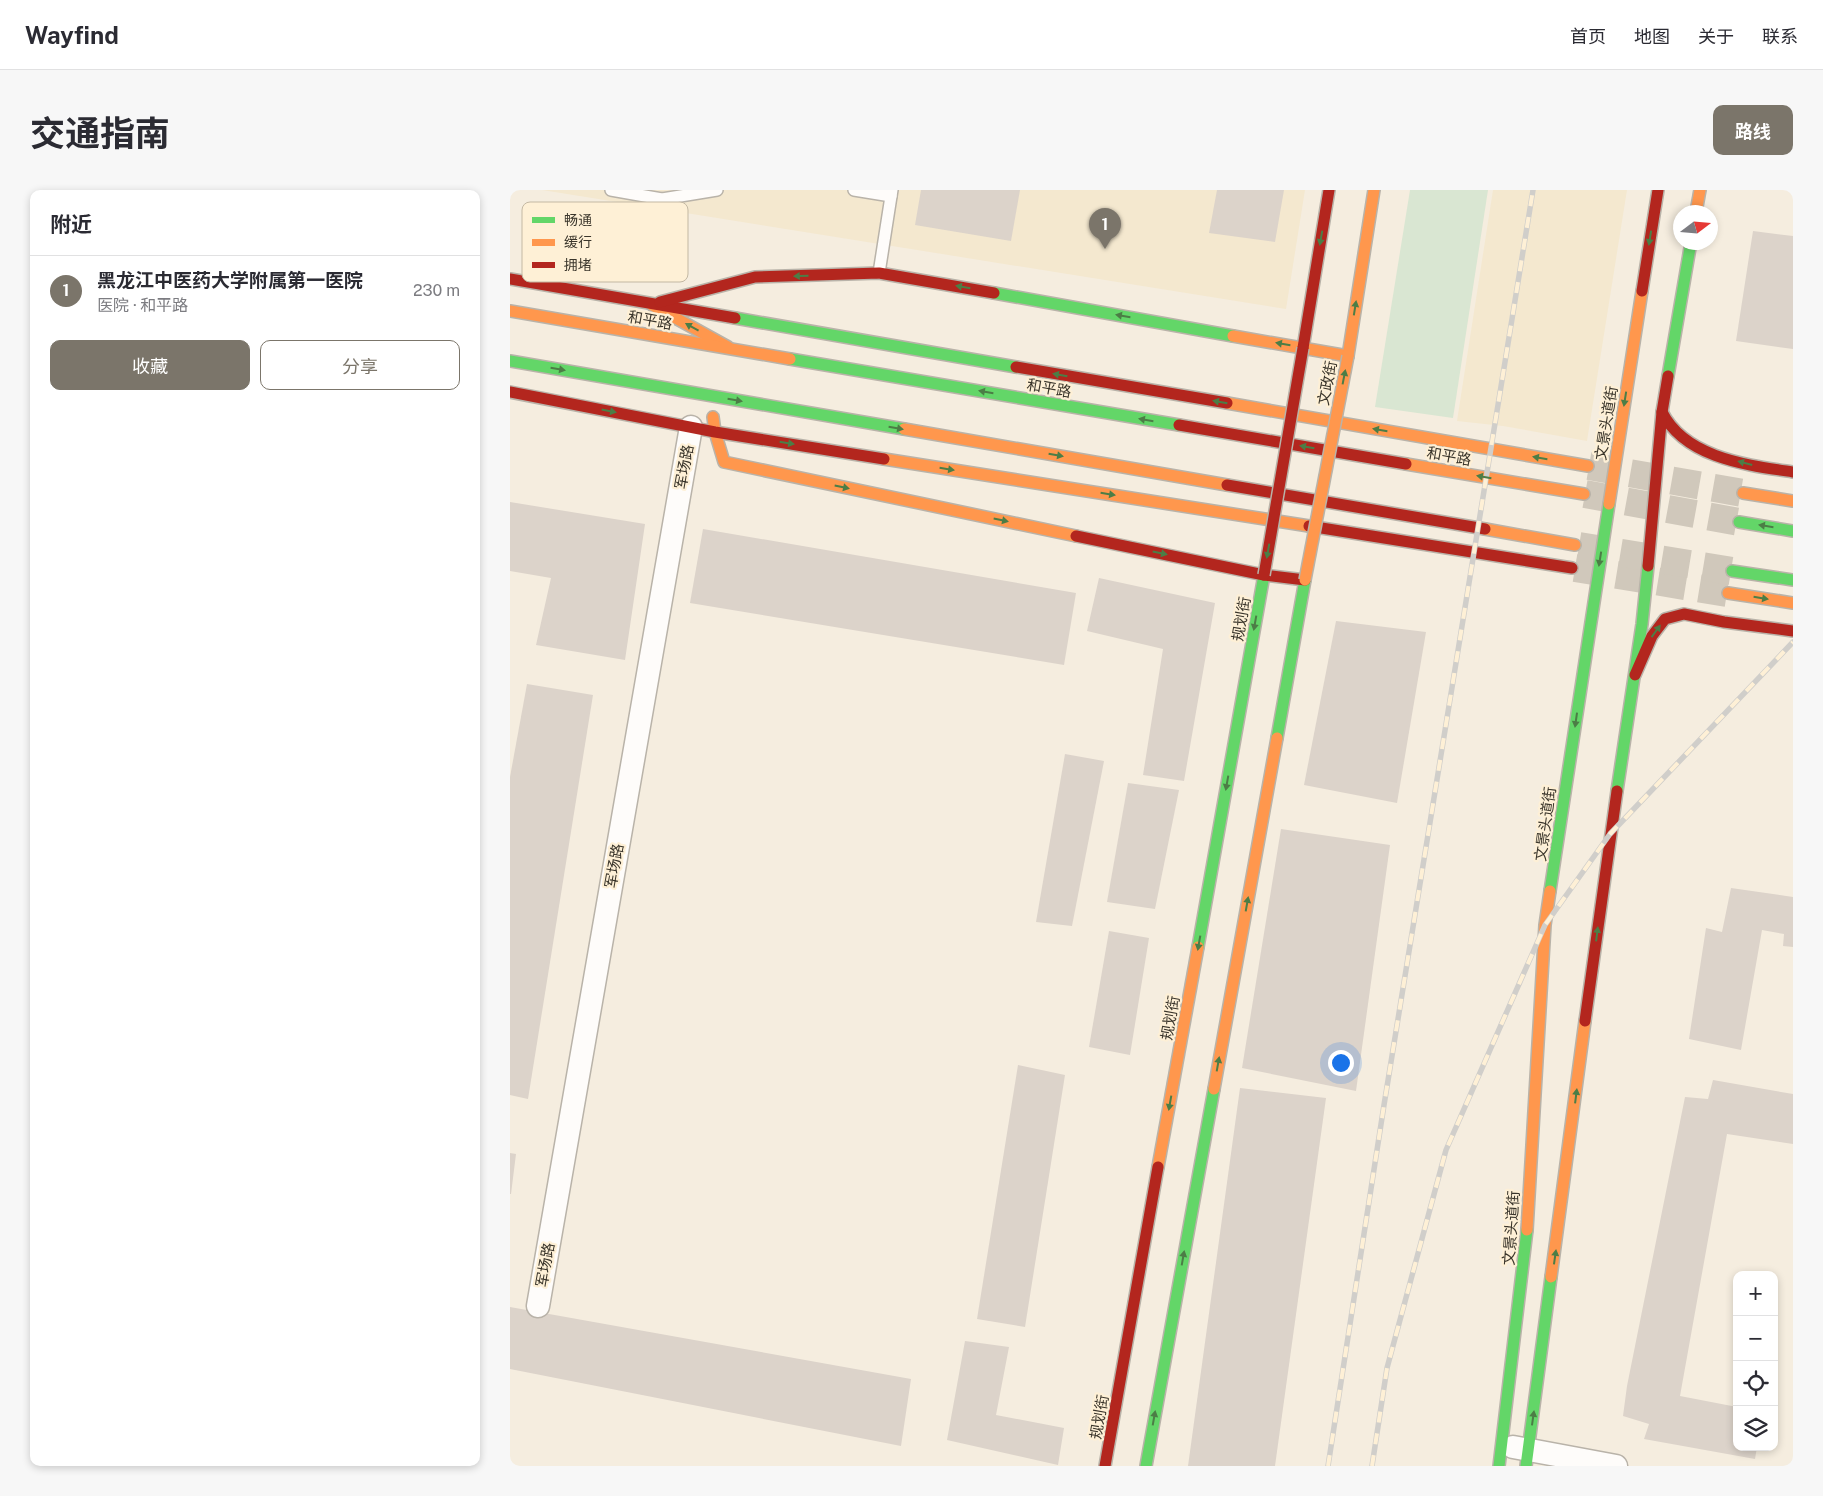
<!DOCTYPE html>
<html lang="zh">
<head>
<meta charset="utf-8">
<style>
	:root { --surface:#fff; --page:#f7f7f7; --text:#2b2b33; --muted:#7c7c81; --line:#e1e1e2; --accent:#7b756a }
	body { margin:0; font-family:"Public Sans","Noto Sans SC",sans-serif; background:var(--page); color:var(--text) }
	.controls { position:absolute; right:15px; bottom:15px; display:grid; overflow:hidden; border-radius:10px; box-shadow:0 2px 8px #0003 }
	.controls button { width:45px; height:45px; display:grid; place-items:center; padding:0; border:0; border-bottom:1px solid var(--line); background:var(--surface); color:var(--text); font:25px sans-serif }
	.compass { position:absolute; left:1163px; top:15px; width:45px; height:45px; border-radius:50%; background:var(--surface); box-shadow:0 2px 8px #0003; rotate:74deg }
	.you { position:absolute; left:830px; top:872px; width:18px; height:18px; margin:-12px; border:4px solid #fff; border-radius:50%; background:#1a73e8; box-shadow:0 0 0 8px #1a73e833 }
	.badge { display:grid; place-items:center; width:32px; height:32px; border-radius:50%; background:var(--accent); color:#fff; font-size:16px; font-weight:700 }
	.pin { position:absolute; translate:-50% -41px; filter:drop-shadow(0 1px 2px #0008) }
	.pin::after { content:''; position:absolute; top:26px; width:18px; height:15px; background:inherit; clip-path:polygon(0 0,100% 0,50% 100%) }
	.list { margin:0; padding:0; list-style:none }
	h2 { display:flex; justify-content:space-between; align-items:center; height:65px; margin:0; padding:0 20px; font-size:21px }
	h2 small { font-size:16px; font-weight:400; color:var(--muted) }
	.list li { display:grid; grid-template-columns:32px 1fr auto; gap:15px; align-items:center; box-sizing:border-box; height:70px; padding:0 20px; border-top:1px solid var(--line) }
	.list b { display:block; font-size:19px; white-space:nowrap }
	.list p { margin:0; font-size:16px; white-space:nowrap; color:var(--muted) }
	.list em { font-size:16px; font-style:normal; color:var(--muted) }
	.actions { display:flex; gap:10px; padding:15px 20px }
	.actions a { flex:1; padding:11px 0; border:1px solid var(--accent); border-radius:10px; text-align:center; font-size:18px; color:var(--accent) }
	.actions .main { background:var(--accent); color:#fff }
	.icon { flex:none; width:28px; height:28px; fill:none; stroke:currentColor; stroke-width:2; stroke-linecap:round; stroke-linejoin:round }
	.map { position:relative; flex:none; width:1283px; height:1276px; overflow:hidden; border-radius:10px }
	header { display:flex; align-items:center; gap:30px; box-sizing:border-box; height:70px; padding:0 25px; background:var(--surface); border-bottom:1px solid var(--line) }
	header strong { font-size:24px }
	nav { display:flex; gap:28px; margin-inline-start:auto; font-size:18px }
	.intro { display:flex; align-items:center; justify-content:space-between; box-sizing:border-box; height:120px; padding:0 30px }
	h1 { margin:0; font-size:35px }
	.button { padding:12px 22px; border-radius:10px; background:var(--accent); color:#fff; font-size:18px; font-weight:700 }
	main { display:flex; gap:30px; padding:0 30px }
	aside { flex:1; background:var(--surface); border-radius:10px; box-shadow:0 2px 8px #0003 }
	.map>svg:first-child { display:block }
</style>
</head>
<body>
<header>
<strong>Wayfind</strong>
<nav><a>首页</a><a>地图</a><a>关于</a><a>联系</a></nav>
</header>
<div class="intro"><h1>交通指南</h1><a class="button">路线</a></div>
<main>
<aside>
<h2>附近<small></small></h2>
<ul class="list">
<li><span class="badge">1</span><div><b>黑龙江中医药大学附属第一医院</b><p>医院 · 和平路</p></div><em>230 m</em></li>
</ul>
<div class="actions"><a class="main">收藏</a><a>分享</a></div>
</aside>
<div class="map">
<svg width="1283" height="1276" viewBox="0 0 1283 1276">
	<rect width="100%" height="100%" fill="#f5eddf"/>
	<!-- built -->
	<g fill="#f4e8cf">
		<path d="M32,0H795L776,119Z"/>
		<path d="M983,0H1117L1077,251L993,236L947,231Z"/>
	</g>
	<!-- green -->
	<path fill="#d9e6d2" d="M900,0H978L943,228L865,217Z"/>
	<!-- building -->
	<g fill="#dcd3ca">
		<path d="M411,0H510L501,51L405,35Z"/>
		<path d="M707,0H774L765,52L699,43Z"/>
		<path d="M1243,41L1283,46V159L1226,151Z"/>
		<path d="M0,312L135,334L115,470L26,455L41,388L0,381Z"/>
		<path d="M193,339L566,403L554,475L180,413Z"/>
		<path d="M589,388L705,413L674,591L633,585L653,459L577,441Z"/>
		<path d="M826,431L916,442L887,613L794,595Z"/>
		<path d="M17,494L83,505L18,909L0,905V587Z"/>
		<path d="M555,564L594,571L562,736L526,732Z"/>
		<path d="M618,593L669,600L645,719L597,712Z"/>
		<path d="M771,639L880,655L846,901L732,878Z"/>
		<path d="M1221,698L1283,707V757L1273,756L1274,744L1252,740L1231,860L1179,849L1196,738L1212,742Z"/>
		<path d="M599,741L639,748L620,865L579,857Z"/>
		<path d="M508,875L555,885L515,1137L467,1129Z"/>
		<path d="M1203,890L1283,904V954L1217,944L1170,1206L1227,1217V1257H1247L1245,1269L1134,1249L1139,1234L1113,1226L1117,1196L1175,907L1198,909Z"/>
		<path d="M730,898L816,908L765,1276H678Z"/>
		<path d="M0,963L6,964L1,1004H0Z"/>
		<path d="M0,1117L401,1189L391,1256L0,1179Z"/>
		<path d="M455,1151L499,1157L486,1225L554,1238L548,1275L437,1250Z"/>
	</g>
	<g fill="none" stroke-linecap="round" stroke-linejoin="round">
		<!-- secondary-tunnel -->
		<g stroke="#d0c8bb" stroke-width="28" stroke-dasharray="28 14" stroke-linecap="butt">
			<path d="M1079,276L1233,303"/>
			<path d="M1065,378L1218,403"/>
		</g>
		<!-- primary-tunnel -->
		<g stroke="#d0c8bb" stroke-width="28" stroke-dasharray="28 14" stroke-linecap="butt">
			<path d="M1075,304L1229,332"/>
			<path d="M1069,356L1222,381"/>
		</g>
		<defs>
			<g id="lane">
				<path d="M101,0L152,9L207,0"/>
				<path d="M344,0L381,6"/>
				<path d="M369,83L382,0"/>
			</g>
			<g id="street">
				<path d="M28,1116L181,237"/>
				<path d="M1003,1257L1106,1276"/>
			</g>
			<g id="fast">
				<path d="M484,103L723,146"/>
				<path d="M225,128L506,177"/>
				<path d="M280,169L669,235"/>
				<path d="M0,171L394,239"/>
				<path d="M1158,186L1181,52"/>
				<path d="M1229,332L1283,341"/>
				<path d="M1222,381L1283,390"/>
				<path d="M767,548L795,390"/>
				<path d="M1107,601L1132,434L1138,376"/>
				<path d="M1040,701L1099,314"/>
				<path d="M688,757L754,385"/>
				<path d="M636,1276L704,899"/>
				<path d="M989,1276L1017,1040"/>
				<path d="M1016,1276L1041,1087"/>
			</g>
			<g id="slow">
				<path d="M1186,22L1190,0"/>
				<path d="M142,115L218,157"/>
				<path d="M0,121L280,169"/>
				<path d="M723,146L838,166"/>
				<path d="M838,166L864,0"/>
				<path d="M717,213L1078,276"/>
				<path d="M203,227L205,242L214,272L566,346"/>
				<path d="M394,239L717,295"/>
				<path d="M374,269L799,336"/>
				<path d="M896,274L1074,304"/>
				<path d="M1233,303L1283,311"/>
				<path d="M1099,314L1132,101"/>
				<path d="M975,339L1065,355"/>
				<path d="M1218,403L1283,413"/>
				<path d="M704,899L767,548"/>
				<path d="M648,977L688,757"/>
				<path d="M1017,1040L1035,735L1040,701"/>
				<path d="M1041,1087L1075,831"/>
			</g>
			<g id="jam">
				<path d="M0,89L225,128"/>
				<path d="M1132,101L1148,0"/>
				<path d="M150,112L245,87L369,83L484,103"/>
				<path d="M793,158L819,0"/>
				<path d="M506,177L717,213"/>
				<path d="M0,202L205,242L374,269"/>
				<path d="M1152,222C1175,268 1237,275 1283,282"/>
				<path d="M669,235L896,274"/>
				<path d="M717,295L975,339"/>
				<path d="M799,336L1062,378"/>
				<path d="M566,346L754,385L795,390"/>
				<path d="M1138,376L1152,222L1158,186"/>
				<path d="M1125,485L1142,446L1155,429L1174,424L1214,432L1283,441"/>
				<path d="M1075,831L1107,601"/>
				<path d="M595,1276L648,977"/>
			</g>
		</defs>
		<!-- lane casing -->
		<use href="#lane" stroke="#b9b3a9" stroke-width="14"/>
		<!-- street casing -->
		<use href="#street" stroke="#b9b3a9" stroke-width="25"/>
		<!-- fast casing -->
		<use href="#fast" stroke="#b9b3a9" stroke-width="14"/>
		<!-- slow casing -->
		<use href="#slow" stroke="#b9b3a9" stroke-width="14"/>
		<!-- jam casing -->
		<use href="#jam" stroke="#b9b3a9" stroke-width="14"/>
		<!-- lane -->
		<use href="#lane" stroke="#fefcfa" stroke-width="11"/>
		<!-- street -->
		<use href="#street" stroke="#fefcfa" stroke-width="22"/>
		<!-- fast -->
		<use href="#fast" stroke="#63d668" stroke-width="11"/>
		<!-- slow -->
		<use href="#slow" stroke="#ff974d" stroke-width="11"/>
		<!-- jam -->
		<use href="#jam" stroke="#b3261e" stroke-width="11"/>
		<defs>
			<g id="rail">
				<path d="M818,1276L874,915L1023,0"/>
				<path d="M862,1276L877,1178L936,960L1035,735L1100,644L1283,452"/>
			</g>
		</defs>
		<!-- rail casing -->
		<use href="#rail" stroke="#d0ceca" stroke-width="5.5"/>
		<!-- rail -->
		<use href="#rail" stroke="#fef0d6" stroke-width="4" stroke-dasharray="11" stroke-linecap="butt"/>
		<defs>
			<path id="slow-bridge" d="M795,390L838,166"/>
			<path id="jam-bridge" d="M754,385L793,158"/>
		</defs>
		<!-- slow-bridge casing -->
		<use href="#slow-bridge" stroke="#b9b3a9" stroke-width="14" stroke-linecap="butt"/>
		<!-- jam-bridge casing -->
		<use href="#jam-bridge" stroke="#b9b3a9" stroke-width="14" stroke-linecap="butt"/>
		<!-- slow-bridge -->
		<use href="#slow-bridge" stroke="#ff974d" stroke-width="11"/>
		<!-- jam-bridge -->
		<use href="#jam-bridge" stroke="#b3261e" stroke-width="11"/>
	</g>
	<!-- one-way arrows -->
	<defs><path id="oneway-solid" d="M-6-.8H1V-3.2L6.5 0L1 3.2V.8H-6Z" transform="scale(1.25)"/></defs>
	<g fill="#4c7d46">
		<use href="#oneway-solid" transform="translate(811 48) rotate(100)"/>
		<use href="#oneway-solid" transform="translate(1140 48) rotate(99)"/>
		<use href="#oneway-solid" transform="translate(291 86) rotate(178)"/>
		<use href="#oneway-solid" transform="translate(453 97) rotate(-170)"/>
		<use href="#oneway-solid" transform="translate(845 118) rotate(-81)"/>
		<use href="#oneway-solid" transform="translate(613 126) rotate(-170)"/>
		<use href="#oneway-solid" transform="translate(182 137) rotate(-151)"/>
		<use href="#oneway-solid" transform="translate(773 154) rotate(-170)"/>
		<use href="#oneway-solid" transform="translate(48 179) rotate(10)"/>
		<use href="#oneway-solid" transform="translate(550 185) rotate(-170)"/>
		<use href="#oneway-solid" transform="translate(834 187) rotate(-79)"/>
		<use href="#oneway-solid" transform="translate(476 202) rotate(-170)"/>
		<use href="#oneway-solid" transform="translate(1115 209) rotate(99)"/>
		<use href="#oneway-solid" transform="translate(225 210) rotate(10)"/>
		<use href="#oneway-solid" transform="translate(710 212) rotate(-170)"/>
		<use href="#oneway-solid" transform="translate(99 221) rotate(11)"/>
		<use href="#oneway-solid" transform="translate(636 230) rotate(-170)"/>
		<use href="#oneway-solid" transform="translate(386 238) rotate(10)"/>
		<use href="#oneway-solid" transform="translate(870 240) rotate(-170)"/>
		<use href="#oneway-solid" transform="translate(277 253) rotate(9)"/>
		<use href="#oneway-solid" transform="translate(797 257) rotate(-170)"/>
		<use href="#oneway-solid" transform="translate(546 265) rotate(10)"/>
		<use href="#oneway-solid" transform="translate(1030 268) rotate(-170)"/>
		<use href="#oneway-solid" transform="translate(1235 273) rotate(-165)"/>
		<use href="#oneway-solid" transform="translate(437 279) rotate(9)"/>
		<use href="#oneway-solid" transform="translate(974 287) rotate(-170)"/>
		<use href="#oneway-solid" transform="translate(332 297) rotate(12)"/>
		<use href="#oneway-solid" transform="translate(598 304) rotate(9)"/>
		<use href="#oneway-solid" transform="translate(491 330) rotate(12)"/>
		<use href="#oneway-solid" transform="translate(1256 336) rotate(-171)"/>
		<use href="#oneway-solid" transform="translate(758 361) rotate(100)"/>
		<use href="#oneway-solid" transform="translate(650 363) rotate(12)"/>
		<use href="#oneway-solid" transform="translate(1090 369) rotate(99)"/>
		<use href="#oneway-solid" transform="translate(1251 408) rotate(9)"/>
		<use href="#oneway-solid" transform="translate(745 433) rotate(100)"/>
		<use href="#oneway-solid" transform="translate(1146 441) rotate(-54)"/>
		<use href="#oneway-solid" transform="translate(1066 530) rotate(98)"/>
		<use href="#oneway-solid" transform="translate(717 593) rotate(100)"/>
		<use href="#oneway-solid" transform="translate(737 714) rotate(-80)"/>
		<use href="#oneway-solid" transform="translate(1087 744) rotate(-83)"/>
		<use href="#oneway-solid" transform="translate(689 753) rotate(100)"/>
		<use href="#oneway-solid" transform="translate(708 874) rotate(-80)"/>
		<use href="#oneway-solid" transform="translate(1066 906) rotate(-83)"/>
		<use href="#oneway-solid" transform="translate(660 913) rotate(100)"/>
		<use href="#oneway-solid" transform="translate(1045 1067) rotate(-82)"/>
		<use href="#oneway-solid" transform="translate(673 1068) rotate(-80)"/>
		<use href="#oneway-solid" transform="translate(644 1228) rotate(-80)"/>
		<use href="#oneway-solid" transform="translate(1023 1228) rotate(-82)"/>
	</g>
	<g text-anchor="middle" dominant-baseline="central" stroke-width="4.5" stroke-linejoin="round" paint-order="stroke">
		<!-- street labels -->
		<g font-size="15" fill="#3a352b" stroke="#fef0d6">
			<text transform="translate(140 130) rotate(10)">和平路</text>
			<text transform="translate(817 193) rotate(-79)">文政街</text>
			<text transform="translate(539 198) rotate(10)">和平路</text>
			<text transform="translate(1096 233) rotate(-81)">文景头道街</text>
			<text transform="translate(939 266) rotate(10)">和平路</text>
			<text transform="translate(174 277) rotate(-80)">军场路</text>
			<text transform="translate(731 429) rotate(-80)">规划街</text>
			<text transform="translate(1035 634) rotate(-82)">文景头道街</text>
			<text transform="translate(104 676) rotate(-80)">军场路</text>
			<text transform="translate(660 828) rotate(-80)">规划街</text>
			<text transform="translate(1001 1038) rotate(-86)">文景头道街</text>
			<text transform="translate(35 1075) rotate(-80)">军场路</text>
			<text transform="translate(589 1227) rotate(-80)">规划街</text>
		</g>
	</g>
	<!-- legend -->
	<rect x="12" y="12" width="166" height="80" rx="8" fill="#fef0d6" stroke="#c3b8a3" stroke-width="1"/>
	<rect x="22" y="27" width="23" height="6" fill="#63d668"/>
	<rect x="22" y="49" width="23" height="7" fill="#ff974d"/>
	<rect x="22" y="72" width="23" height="6" fill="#b3261e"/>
	<g font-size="14" fill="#3a352b">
		<text x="54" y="35">畅通</text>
		<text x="54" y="57">缓行</text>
		<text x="54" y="80">拥堵</text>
	</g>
</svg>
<div class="controls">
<button>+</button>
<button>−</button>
<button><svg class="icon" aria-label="locate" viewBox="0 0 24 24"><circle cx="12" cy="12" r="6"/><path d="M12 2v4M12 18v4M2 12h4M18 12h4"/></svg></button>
<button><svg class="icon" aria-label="layers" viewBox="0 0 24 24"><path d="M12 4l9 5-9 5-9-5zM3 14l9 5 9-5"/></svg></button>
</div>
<svg class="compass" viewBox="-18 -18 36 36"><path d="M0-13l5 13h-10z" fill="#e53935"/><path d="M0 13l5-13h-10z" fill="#7c7c81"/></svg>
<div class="you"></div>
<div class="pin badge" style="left:595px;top:59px">1</div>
</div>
</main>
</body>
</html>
